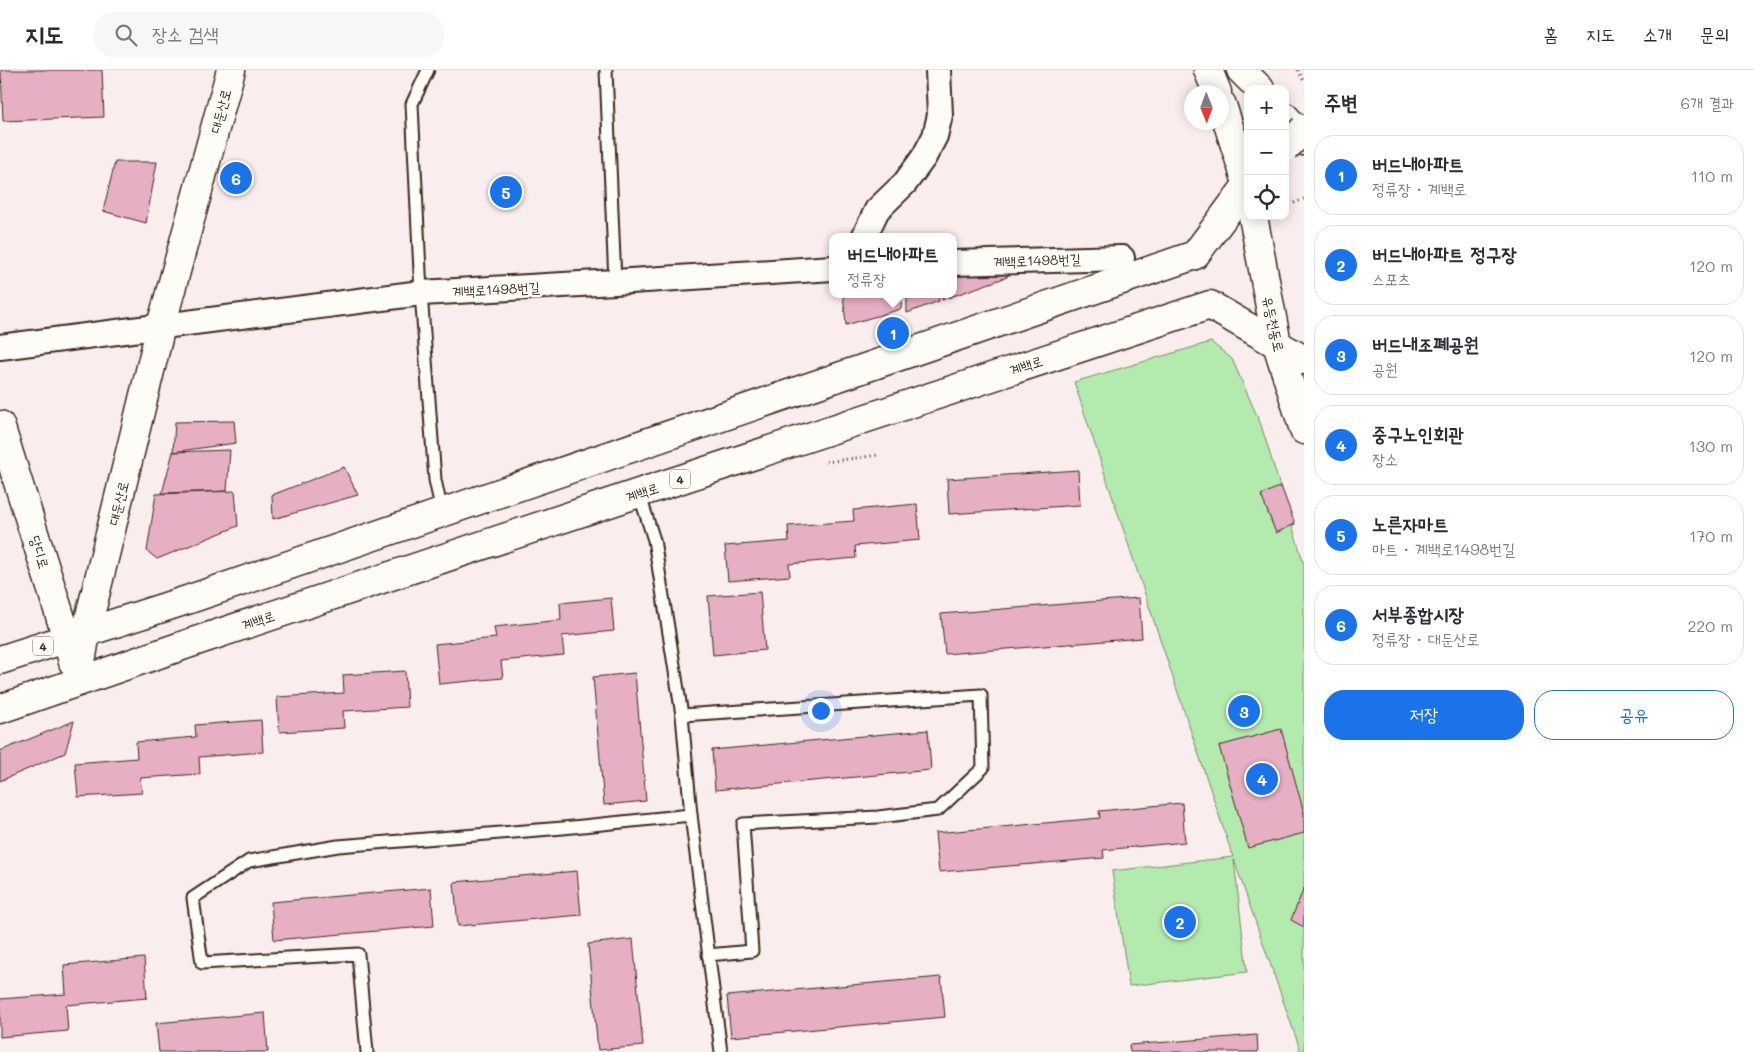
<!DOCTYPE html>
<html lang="ko">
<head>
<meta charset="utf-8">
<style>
	:root { --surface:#fff; --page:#f7f7f7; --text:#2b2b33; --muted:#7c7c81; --line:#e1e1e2; --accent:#1a73e8 }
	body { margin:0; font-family:Mali,"Poor Story",sans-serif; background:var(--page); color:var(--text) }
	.controls { position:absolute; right:15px; top:15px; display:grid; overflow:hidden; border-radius:10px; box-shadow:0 2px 12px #0003 }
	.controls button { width:45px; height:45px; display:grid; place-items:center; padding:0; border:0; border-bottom:1px solid var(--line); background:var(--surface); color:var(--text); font:25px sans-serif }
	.compass { position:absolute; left:1184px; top:15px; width:45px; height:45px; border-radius:50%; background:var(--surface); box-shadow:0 2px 12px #0003; rotate:179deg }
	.you { position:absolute; left:820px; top:640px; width:18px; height:18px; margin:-12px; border:4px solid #fff; border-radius:50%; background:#1a73e8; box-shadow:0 0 0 8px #1a73e833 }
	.badge { display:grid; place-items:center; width:32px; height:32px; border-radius:50%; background:var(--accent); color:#fff; font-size:16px; font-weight:700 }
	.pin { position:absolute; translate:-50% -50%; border:2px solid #fff; box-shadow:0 1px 5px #0006 }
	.popup { position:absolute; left:829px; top:163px; width:128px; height:65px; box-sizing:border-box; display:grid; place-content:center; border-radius:10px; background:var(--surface); filter:drop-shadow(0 1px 4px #0005); font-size:16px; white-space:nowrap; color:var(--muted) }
	.popup b { font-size:19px; color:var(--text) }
	.popup::after { content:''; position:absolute; left:50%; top:100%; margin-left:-10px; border:10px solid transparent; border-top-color:var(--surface) }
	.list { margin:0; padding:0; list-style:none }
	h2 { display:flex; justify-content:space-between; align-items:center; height:65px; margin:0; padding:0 20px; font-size:21px }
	h2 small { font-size:16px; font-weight:400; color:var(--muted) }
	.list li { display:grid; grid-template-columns:32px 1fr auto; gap:15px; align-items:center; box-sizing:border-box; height:80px; margin:0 10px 10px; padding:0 10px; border:1px solid var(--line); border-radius:20px }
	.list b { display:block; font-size:19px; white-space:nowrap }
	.list p { margin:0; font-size:16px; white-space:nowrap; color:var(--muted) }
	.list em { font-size:16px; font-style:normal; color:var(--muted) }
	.actions { display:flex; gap:10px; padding:15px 20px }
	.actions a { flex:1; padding:11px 0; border:1px solid var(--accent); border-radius:20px; text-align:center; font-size:18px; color:var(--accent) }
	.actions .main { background:var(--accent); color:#fff }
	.icon { flex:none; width:28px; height:28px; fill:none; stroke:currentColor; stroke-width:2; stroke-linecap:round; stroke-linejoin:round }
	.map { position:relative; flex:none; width:1304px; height:982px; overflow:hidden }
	header { display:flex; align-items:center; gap:30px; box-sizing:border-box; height:70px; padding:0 25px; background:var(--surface); border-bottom:1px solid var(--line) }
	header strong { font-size:24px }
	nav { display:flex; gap:28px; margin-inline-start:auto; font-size:18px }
	.search { width:350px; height:45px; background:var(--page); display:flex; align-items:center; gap:12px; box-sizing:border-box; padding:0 18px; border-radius:20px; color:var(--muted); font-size:19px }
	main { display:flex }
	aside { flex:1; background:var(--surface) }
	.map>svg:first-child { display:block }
</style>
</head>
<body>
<header>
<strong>지도</strong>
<div class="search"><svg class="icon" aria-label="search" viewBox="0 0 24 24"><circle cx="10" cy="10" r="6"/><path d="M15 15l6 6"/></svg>장소 검색</div>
<nav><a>홈</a><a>지도</a><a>소개</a><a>문의</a></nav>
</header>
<main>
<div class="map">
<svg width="1304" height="982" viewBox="0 0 1304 982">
	<rect width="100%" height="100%" fill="#f9eded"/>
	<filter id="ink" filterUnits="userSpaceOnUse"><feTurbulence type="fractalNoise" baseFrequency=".02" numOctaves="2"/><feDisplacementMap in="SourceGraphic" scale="10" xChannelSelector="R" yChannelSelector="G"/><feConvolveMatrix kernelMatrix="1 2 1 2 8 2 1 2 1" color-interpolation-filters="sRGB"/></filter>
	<g filter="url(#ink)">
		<!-- green -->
		<path fill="#b3ebaf" stroke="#778a66" d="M1211,272L1232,289L1261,355L1304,494V982H1301L1234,790L1247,902L1129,916L1112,801L1233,787L1074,312Z"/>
		<!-- building -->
		<g fill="#e7afc3" stroke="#3b2a1e">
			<path d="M1,0H102L104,47L3,51Z"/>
			<path d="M115,92H157L146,153L103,141Z"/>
			<path d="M1007,197V207L942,230V224H953V203Z"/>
			<path d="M843,224H902L901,239L846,255Z"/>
			<path d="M907,224H938L939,231L907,243Z"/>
			<path d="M234,351L236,373L173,382L175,352Z"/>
			<path d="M230,380L227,421L162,423L173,382Z"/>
			<path d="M344,397L358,425L273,449L272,425Z"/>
			<path d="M1078,400L1080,435L949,444L947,409Z"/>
			<path d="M1281,416L1295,454L1276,463L1261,425Z"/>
			<path d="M235,421L238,456L157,489L147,481L156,424Z"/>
			<path d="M917,434L920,470L855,476L856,488L789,494L790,506L728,511L725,476L789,471L788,456L854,451L853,440Z"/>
			<path d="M760,522L765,580L713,585L708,526Z"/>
			<path d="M611,528L614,561L562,566L564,585L501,591L503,608L439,614L435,574L496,568L494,557L561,550L560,533Z"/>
			<path d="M1139,528L1142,568L945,584L941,544Z"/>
			<path d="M405,601L407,637L343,641L344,658L279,662L277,627L344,623L343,605Z"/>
			<path d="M635,603L646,731L604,735L593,607Z"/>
			<path d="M261,650L263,682L199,687L200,704L140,708L142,723L78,727L75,693L137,688L136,672L196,667L195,655Z"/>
			<path d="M74,651L65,683L0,711V681Z"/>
			<path d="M1281,659L1304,743V763L1248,778L1219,676Z"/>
			<path d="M928,660L931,700L715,720L712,680Z"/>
			<path d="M1182,733L1185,772L1103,780L1104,788L939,802L935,763L1100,748L1099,741Z"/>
			<path d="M577,801L581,845L458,856L454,812Z"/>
			<path d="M431,818L434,856L274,870L271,832Z"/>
			<path d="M1304,818V857L1291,850Z"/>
			<path d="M633,869L643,976L598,980L588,874Z"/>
			<path d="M144,888L147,928L66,935L68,961L0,967V929L66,924L64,895Z"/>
			<path d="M941,907L945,947L731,967L727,926Z"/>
			<path d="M265,943L268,982H159L156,953Z"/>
			<path d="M1257,965L1258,982H1130L1129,975Z"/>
		</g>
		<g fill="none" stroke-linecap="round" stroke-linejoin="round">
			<defs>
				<g id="service">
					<path d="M428,0L412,34L421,223L435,410L442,442"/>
					<path d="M606,0L615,212"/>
					<path d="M639,423L654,470L682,645L691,745L721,982"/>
					<path d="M682,645L981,625L983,698L938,740L878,747L743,754L752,881L708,885"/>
					<path d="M367,982L358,884L202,893L193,828L249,791L338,776L563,758L691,745"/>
				</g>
				<g id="minor">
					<path d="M864,167L877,140L905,113L924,87L935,66L940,45L938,0"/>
					<path d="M953,193L1122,188"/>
					<path d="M0,277L421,223L615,212L833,198"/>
				</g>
				<g id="secondary">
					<path d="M1208,0L1217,22"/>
					<path d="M1241,0L1260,19"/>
					<path d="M1222,35L1248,116"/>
					<path d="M1285,47L1299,62L1304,71"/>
					<path d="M1253,146L1277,274L1304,360"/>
					<path d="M0,355L67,568L73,592"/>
					<path d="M78,611L86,562L161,256L231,0"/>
				</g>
				<g id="primary">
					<path d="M0,590L187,530L1195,185L1248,114"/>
					<path d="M0,639L199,570L639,423L1210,235L1304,290"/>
				</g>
			</defs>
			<!-- service casing -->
			<use href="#service" stroke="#3b2a1e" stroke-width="15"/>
			<!-- minor casing -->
			<use href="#minor" stroke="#3b2a1e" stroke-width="28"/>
			<!-- secondary casing -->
			<use href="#secondary" stroke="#3b2a1e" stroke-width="31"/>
			<!-- primary casing -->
			<use href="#primary" stroke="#3b2a1e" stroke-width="31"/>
			<!-- path -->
			<g stroke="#3b2a1e" stroke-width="3" stroke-dasharray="1 4" stroke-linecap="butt">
				<path d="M1298,0L1304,11"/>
				<path d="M1294,133L1304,129"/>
				<path d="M826,392L878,385"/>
			</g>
			<!-- service -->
			<use href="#service" stroke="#fdfcf7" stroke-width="11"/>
			<!-- minor -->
			<use href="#minor" stroke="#fdfcf7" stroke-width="24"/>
			<!-- secondary -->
			<use href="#secondary" stroke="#fdfcf7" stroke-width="28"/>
			<!-- primary -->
			<use href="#primary" stroke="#fdfcf7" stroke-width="28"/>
			<defs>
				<path id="primary-bridge" d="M1285,78L1304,59"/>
			</defs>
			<!-- primary-bridge casing -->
			<use href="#primary-bridge" stroke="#3b2a1e" stroke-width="31" stroke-linecap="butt"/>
			<!-- primary-bridge -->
			<use href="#primary-bridge" stroke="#fdfcf7" stroke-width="28"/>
		</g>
	</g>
	<g text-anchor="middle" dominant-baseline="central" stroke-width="5" stroke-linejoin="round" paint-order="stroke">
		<!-- shield labels -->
		<g fill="#fdfcf7" stroke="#75695f" stroke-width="1">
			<rect x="670" y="399.5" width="20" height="19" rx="4"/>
			<rect x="33" y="566.5" width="20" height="19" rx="4"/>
		</g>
		<g font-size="12" font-weight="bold" fill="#3b2a1e">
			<text x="680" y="409">4</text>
			<text x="43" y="576">4</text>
		</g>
		<!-- street labels -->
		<g font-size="14" fill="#3b2a1e" stroke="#fdfcf7">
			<text transform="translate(220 41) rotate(-75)">대둔산로</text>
			<text transform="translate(1037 190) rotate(-2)">계백로1498번길</text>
			<text transform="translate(496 219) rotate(-3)">계백로1498번길</text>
			<text transform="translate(1274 254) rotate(78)">유등천동로</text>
			<text transform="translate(1026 295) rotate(-18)">계백로</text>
			<text transform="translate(642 422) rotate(-18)">계백로</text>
			<text transform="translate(118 433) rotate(-76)">대둔산로</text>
			<text transform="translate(40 482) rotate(73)">당디로</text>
			<text transform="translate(258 550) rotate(-18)">계백로</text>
		</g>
	</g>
</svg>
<div class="controls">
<button>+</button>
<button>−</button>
<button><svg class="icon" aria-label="locate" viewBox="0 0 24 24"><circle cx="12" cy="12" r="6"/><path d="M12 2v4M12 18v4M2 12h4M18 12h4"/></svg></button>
</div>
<svg class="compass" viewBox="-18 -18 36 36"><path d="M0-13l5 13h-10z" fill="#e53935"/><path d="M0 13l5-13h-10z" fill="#7c7c81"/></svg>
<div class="you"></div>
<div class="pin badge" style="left:893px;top:263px">1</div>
<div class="popup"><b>버드내아파트</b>정류장</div>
<div class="pin badge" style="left:1180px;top:852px">2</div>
<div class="pin badge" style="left:1244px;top:641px">3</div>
<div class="pin badge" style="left:1262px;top:709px">4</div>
<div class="pin badge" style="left:506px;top:122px">5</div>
<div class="pin badge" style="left:236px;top:108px">6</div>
</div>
<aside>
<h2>주변<small>6개 결과</small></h2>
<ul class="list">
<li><span class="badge">1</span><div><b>버드내아파트</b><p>정류장 · 계백로</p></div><em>110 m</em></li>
<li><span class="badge">2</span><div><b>버드내아파트 정구장</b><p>스포츠</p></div><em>120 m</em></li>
<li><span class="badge">3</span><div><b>버드내조폐공원</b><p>공원</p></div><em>120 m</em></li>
<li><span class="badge">4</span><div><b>중구노인회관</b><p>장소</p></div><em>130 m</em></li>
<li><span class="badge">5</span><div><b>노른자마트</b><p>마트 · 계백로1498번길</p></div><em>170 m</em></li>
<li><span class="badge">6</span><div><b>서부종합시장</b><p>정류장 · 대둔산로</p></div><em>220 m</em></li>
</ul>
<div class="actions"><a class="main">저장</a><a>공유</a></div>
</aside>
</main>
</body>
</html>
